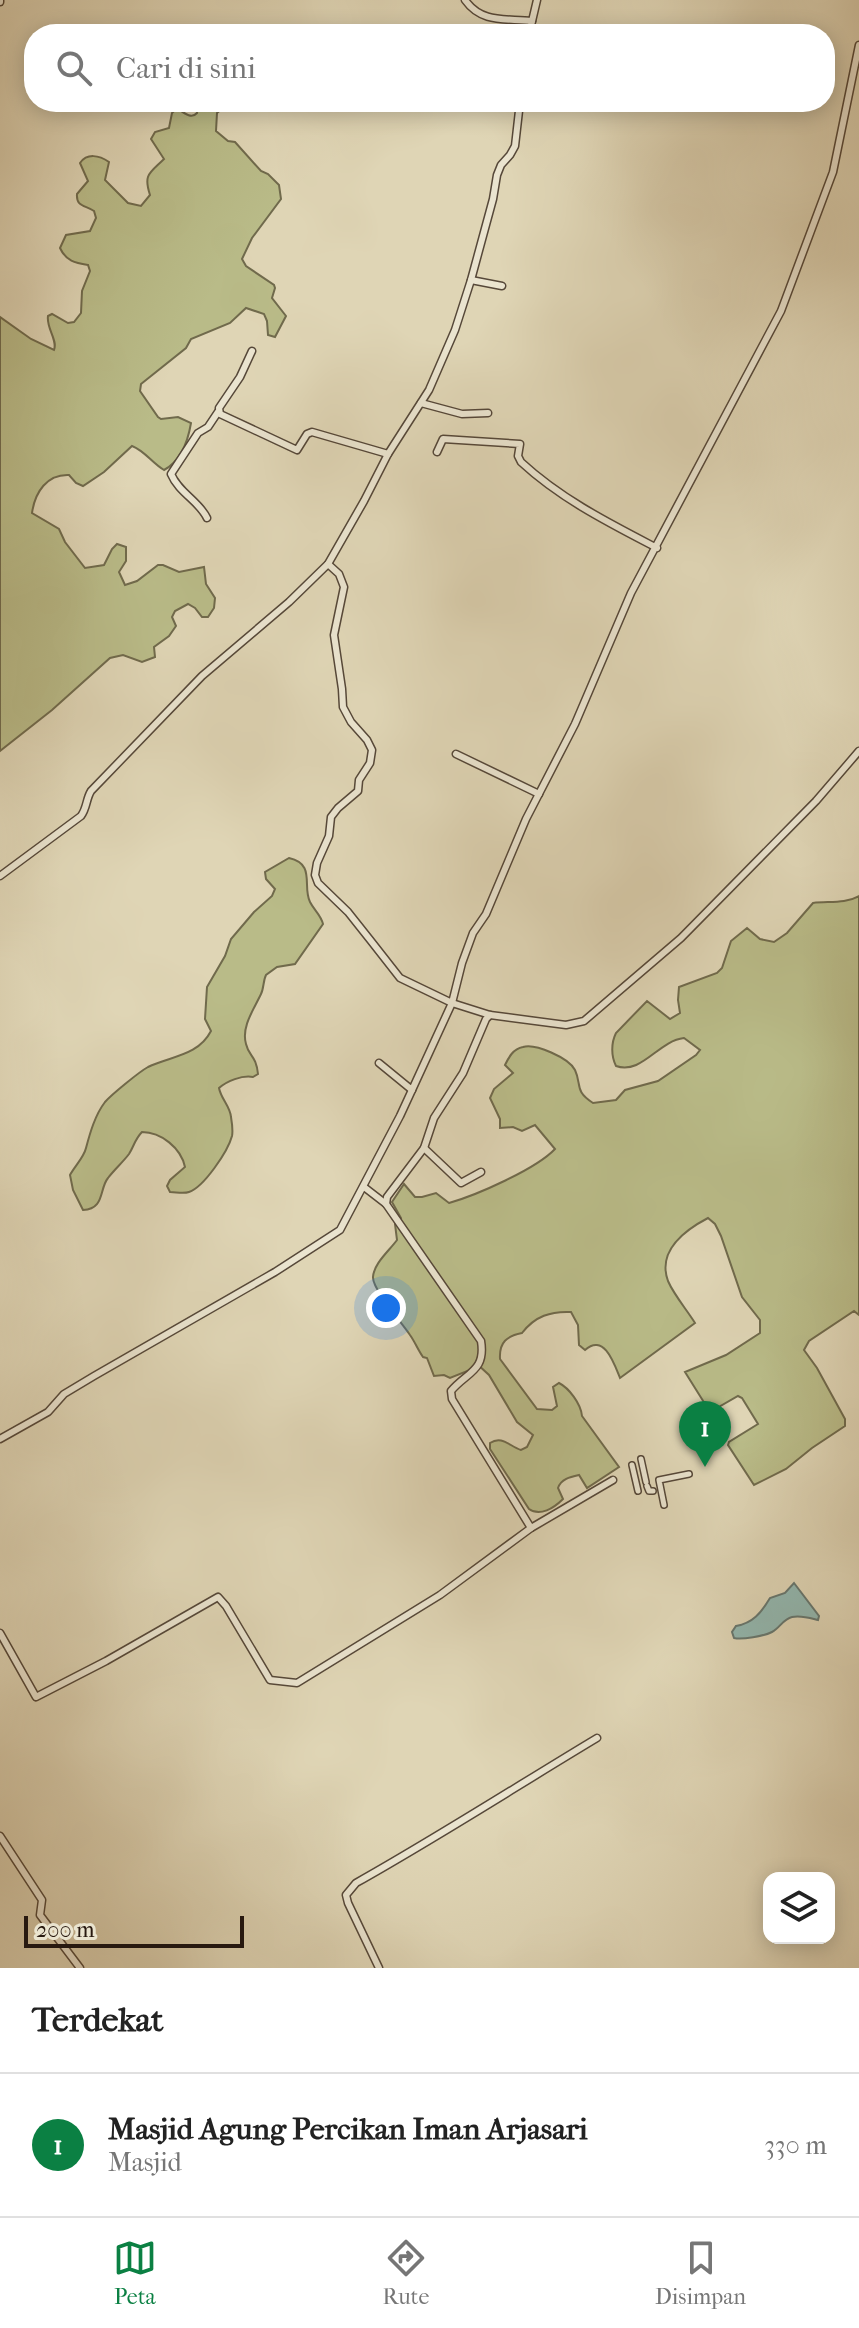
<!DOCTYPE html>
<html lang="id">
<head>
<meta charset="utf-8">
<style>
	:root { --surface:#fff; --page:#f6f6f6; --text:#222; --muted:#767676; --line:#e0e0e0; --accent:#0b8043 }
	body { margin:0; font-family:"IM FELL French Canon",serif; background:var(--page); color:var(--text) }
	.controls { position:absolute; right:24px; bottom:24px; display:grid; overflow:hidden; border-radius:16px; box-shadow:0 4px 20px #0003 }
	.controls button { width:72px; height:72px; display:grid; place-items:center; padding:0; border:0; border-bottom:2px solid var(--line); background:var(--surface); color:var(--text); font:40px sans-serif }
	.scale { position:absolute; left:24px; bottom:20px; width:220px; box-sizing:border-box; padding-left:8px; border:4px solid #281910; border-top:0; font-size:22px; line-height:28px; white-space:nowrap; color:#281910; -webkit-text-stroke:6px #eae4cf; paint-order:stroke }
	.you { position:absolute; left:386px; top:1308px; width:28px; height:28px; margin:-20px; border:6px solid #fff; border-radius:50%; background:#1a73e8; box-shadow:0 0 0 12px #1a73e833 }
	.badge { display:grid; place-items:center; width:52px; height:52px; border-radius:50%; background:var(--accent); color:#fff; font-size:26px; font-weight:700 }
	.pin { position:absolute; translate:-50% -66px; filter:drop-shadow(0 2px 4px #0008) }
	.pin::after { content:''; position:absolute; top:42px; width:28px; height:24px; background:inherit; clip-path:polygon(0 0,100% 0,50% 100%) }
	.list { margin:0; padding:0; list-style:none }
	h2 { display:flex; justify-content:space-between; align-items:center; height:104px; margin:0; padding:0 32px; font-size:34px }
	h2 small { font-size:26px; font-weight:400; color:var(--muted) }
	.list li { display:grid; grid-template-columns:52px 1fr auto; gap:24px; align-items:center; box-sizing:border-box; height:144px; padding:0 32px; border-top:2px solid var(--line) }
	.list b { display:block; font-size:30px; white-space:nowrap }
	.list p { margin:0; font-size:26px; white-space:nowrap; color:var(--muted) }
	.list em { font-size:26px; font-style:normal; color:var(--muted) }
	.icon { flex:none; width:44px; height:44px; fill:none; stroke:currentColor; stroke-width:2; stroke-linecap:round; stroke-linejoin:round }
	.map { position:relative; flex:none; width:859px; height:1968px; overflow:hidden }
	.search { position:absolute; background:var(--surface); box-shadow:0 4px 20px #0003; left:24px; right:24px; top:24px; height:88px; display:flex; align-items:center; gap:20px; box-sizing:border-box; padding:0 28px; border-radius:32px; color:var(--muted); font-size:30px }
	.sheet { height:248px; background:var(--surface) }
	nav { display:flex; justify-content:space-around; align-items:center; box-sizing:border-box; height:112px; border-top:2px solid var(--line); background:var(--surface); font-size:22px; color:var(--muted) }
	nav a { display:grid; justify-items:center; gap:4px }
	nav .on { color:var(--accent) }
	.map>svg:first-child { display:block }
</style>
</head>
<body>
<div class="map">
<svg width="859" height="1968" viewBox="0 0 859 1968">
	<rect width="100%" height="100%" fill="#dfd5b5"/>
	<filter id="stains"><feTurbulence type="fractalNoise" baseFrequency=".0025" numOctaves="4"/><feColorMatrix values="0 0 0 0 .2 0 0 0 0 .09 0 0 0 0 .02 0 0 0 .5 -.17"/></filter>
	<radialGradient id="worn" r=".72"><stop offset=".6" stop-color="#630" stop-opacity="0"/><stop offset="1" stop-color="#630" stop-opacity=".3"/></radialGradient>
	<!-- green -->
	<g fill="#b9bb88" stroke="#706a4c" stroke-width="2">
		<path d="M198,102H230L217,113L216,131L228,141L235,142L261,171L268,174L279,185L281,199L252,238L242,259L246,266L274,285L275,288L272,298L286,316L275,337L268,335L267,321L264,314L246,308L230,323L191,339L186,348L141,384L140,391L158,417L161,419L178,417L191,423C188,441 181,461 164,470C152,463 145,451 132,446L104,472L83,486L76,483L69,475C47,474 35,492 32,513L59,529L65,542L85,568L104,565L112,549L117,544L126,547V561L119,572L125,585L137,581L158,565H163L179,572L204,567L206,584L215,598L214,608L208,617H202L195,608L188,604L175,611L172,617L176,626L169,636L154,647L155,657L142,662L123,655L110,658L52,710L0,751V317L31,339L54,350C58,340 46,328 48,316L52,314L68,323L74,322L81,313L82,291L90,271L88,265C75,263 66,261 60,248L66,235L90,231L96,218L94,211C85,205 76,207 77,194L88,181L80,163C87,153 99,155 109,162L105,180L128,203L141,206L150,195C143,174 150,173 164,159L151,139L155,132L169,128L172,113L177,108C183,112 191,120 197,113Z"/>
		<path d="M289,858C316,864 302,886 310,902C314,910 321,915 323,924L295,964L277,967L266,975C263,981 264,988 261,994C254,1009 241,1027 246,1044C249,1057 256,1055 258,1074L253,1077C242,1075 227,1081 219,1088C221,1099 230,1106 231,1117C232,1123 233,1131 232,1136C228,1151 204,1187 189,1192C183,1194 176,1192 170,1192L167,1186L170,1180L185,1167C181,1148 161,1132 142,1132C135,1139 134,1146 129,1154C123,1162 114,1170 108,1178C99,1189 105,1209 83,1210L73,1190L70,1175C75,1166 84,1157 86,1148C90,1133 95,1115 105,1102C111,1095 139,1072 148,1067C171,1056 198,1056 211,1031L205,1019L207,987L225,956L231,939L254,912L272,896L275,889L266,879L265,872Z"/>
		<path d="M859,896V1315L854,1311L809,1341L804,1350L817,1368L845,1419V1426L812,1448L786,1469L754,1485L728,1445L729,1442L758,1424L742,1398L738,1396L710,1412L685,1372L726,1355L760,1333V1320L742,1297L721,1236L715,1224L708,1218C685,1230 657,1251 668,1281C674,1295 687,1310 695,1323L620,1378C614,1363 604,1333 585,1350L579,1345L578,1325L571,1312C551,1311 535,1316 522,1333C507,1336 499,1342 500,1359L537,1409L552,1410L557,1406L553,1387L559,1383C569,1388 581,1404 582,1416L619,1467L587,1488L579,1475C570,1477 561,1479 558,1488L563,1499C554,1508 540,1517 529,1509L490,1449V1443C502,1435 509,1446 521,1450L527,1447L533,1435L517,1422L489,1375L476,1363L470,1370L450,1378L444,1375L434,1376L427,1358L423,1357C418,1350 415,1342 410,1335C403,1324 372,1289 373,1277C374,1263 389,1251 397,1240L395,1224L401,1218L392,1202L404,1184L415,1197H422L436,1193L449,1203C477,1195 536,1169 555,1149L535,1125L522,1131L513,1127L500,1128V1119L490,1098L494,1089L513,1073L505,1065C509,1057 513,1049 523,1047C535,1043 569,1058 575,1070C582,1085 574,1091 593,1103L616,1100L625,1090L658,1081L696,1055L700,1050L684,1038C658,1041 642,1075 616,1066C611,1056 611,1043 616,1033L647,1001L670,1019L680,1013L678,1000L679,987L717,973L722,968L731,941L747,928L760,939L774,942L787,933L813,903C829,901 845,904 859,896Z"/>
	</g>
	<!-- water -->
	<path fill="#93b8b0" stroke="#687870" stroke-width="2" d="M794,1583L819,1616L818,1620C810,1618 801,1615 792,1617C783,1619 780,1628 772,1632C764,1636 742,1640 734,1638L732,1632L736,1626C753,1623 761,1613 770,1598L785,1593Z"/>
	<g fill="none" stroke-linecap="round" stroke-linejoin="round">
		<defs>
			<g id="pedestrian">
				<path d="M641,1459L646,1482"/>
				<path d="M632,1465L638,1491"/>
				<path d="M647,1486L649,1491H653"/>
				<path d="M664,1505L659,1480L689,1474"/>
			</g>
			<g id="minor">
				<path d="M465,0C482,24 506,18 532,21"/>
				<path d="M0,2V0"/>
				<path d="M529,34L537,0"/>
				<path d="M471,280L502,286"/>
				<path d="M252,351L240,377L219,408L220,414L297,450L307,434L312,432L388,454"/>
				<path d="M421,403L462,414L488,413"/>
				<path d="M437,452L443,439L520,444L518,456L521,462C561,499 609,523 657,548"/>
				<path d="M207,518C199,501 179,493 171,474L198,433L208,427L218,412"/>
				<path d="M328,564L339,574L344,587L334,635L342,689L343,707L351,722L367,740L372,750L370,763L359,780L358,791L338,808L331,817L329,836L317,863L315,875L318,883L348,912L371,941L400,978L452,1003L490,1015L566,1025L584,1021L681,938L816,801L859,751"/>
				<path d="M456,754L539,794"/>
				<path d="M0,876L81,816C87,808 86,799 91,791L202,676L289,602L328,564L364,501L388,454L429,390L455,330L471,280L493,199L497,175L501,165L510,155L515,146L520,102"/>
				<path d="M379,1063L412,1090L452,1003L462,963L473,933L486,914L526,819L575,724L631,593L781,311L833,172L859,45"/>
				<path d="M424,1148L461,1183L481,1172"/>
				<path d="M364,1187L386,1204L481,1341C486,1371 467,1372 451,1391L452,1399L531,1528"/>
				<path d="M386,1204L387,1197L424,1148L434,1118L463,1073L486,1019L490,1015"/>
				<path d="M0,1439L48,1412L64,1394L94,1376L275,1272L340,1230L400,1116L412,1090"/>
				<path d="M0,1633L36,1697L106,1661L218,1597L226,1606L270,1680L297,1683L440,1595L531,1528L613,1480"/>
				<path d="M0,1836L42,1900L40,1915L80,1968"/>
				<path d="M379,1968L348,1903L346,1895L356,1883C438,1837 517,1786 597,1738"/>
			</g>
		</defs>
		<!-- pedestrian casing -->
		<use href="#pedestrian" stroke="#564839" stroke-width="8"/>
		<!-- minor casing -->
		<use href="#minor" stroke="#564839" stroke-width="9"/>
		<!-- pedestrian -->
		<use href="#pedestrian" stroke="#eae4cf" stroke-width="5"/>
		<!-- minor -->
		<use href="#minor" stroke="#eae4cf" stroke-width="6"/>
	</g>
	<rect width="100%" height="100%" filter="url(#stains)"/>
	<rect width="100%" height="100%" fill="url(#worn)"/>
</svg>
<div class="controls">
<button><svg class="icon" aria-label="layers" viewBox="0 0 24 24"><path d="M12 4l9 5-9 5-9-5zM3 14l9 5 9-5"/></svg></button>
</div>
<div class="scale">200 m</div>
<div class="you"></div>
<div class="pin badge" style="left:705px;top:1467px">1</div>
<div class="search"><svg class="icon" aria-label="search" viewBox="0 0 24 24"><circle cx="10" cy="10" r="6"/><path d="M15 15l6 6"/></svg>Cari di sini</div>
</div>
<section class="sheet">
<h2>Terdekat<small></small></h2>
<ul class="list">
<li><span class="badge">1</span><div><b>Masjid Agung Percikan Iman Arjasari</b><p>Masjid</p></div><em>330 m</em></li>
</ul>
</section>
<nav>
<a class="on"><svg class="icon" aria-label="map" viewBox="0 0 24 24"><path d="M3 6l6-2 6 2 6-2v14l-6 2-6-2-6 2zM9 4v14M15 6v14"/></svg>Peta</a>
<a><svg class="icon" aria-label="directions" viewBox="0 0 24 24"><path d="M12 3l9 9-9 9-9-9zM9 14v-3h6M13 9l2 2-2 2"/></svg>Rute</a>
<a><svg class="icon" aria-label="saved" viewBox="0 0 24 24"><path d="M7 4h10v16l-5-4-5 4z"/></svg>Disimpan</a>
</nav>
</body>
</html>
